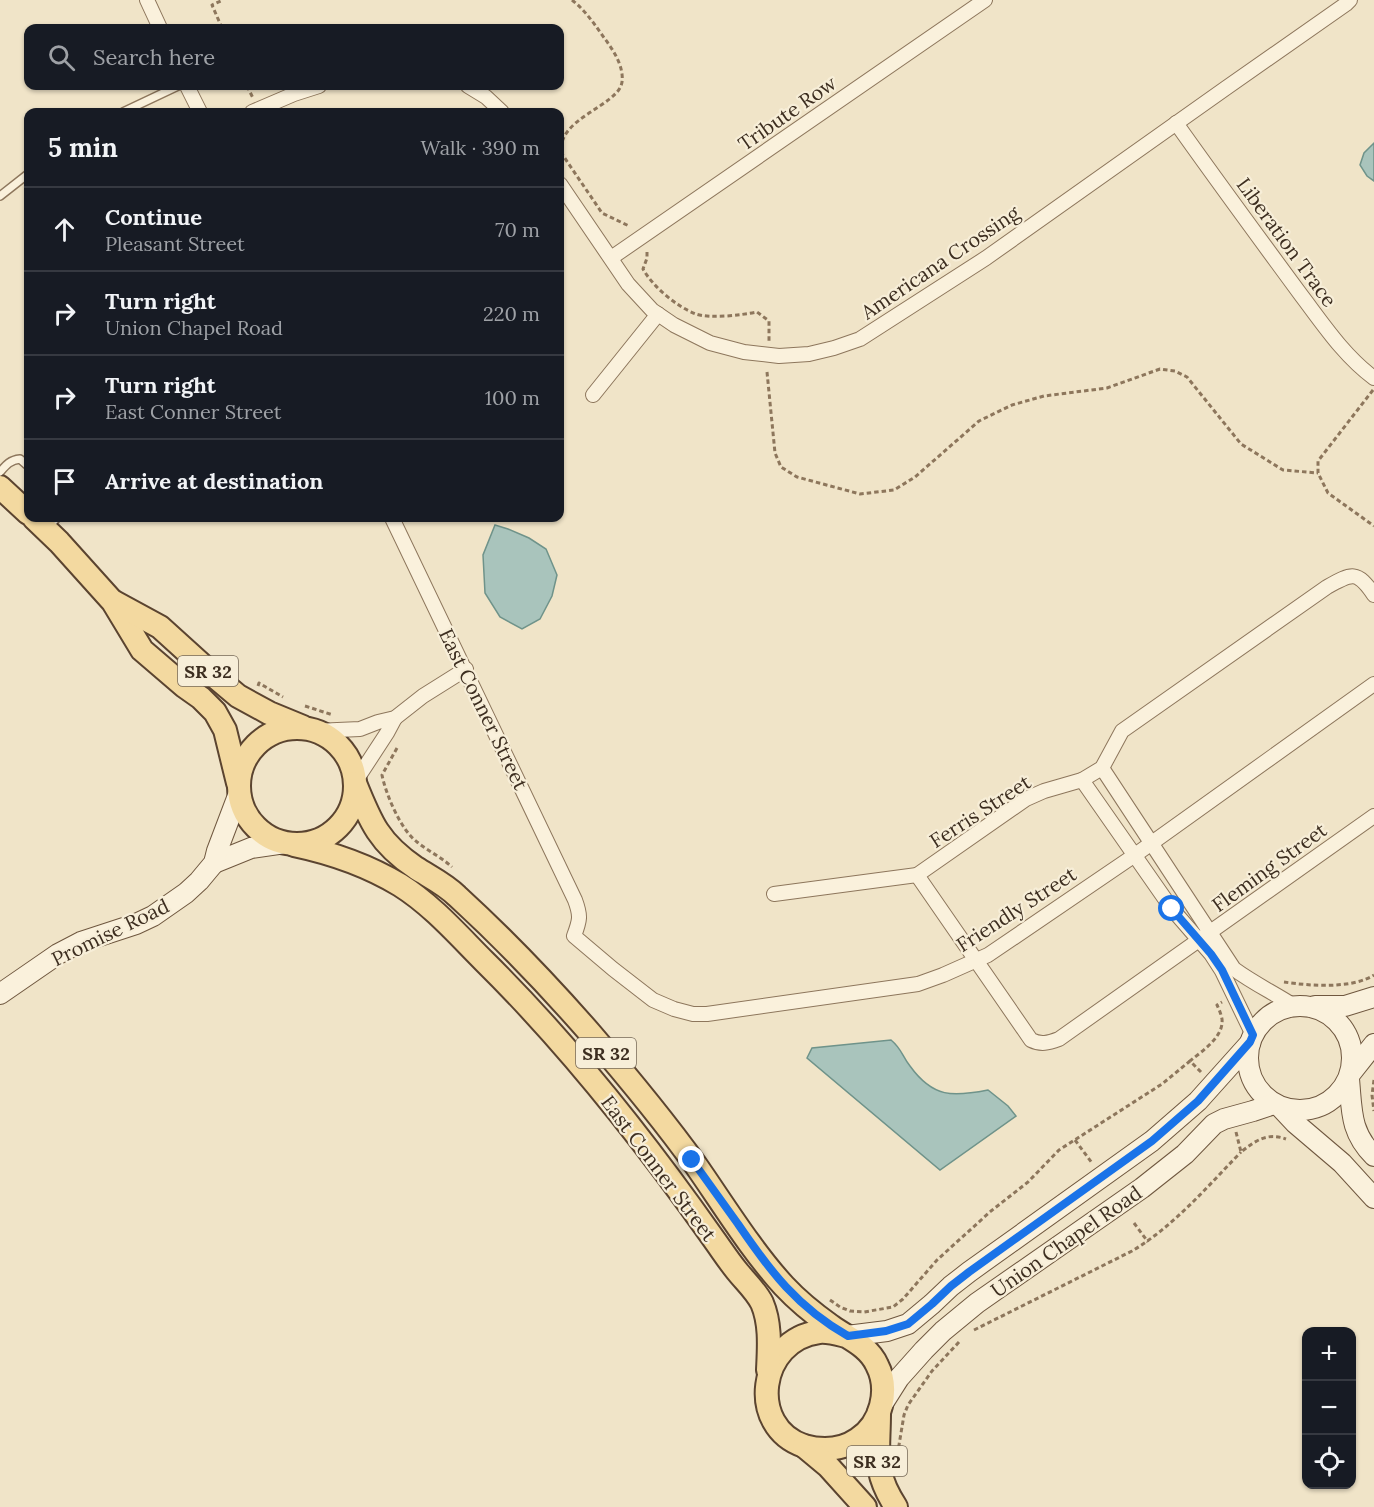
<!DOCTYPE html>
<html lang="en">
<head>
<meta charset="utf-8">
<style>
	:root { --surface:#171b24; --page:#242831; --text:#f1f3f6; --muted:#9ea1a6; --line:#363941 }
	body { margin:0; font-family:Lora,serif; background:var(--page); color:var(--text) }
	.controls { position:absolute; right:18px; bottom:18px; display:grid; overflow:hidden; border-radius:12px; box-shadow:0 2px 4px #0004 }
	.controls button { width:54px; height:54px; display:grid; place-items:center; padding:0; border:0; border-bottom:2px solid var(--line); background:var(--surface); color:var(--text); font:30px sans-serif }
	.stop { position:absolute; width:18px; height:18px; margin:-14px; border:4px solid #1a73e8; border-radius:50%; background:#fff }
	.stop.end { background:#1a73e8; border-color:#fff; box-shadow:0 2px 6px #0008 }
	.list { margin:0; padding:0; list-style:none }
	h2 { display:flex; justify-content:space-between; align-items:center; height:78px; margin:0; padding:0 24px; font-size:26px }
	h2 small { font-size:20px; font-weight:400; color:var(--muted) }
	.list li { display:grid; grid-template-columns:39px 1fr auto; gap:18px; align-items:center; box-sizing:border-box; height:84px; padding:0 24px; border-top:2px solid var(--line) }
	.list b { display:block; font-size:22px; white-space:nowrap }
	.list p { margin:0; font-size:20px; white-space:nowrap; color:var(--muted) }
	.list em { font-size:20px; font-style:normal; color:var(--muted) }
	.icon { flex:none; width:33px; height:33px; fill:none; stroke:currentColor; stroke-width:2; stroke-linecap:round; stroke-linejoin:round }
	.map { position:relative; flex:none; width:1374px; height:1507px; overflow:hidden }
	.search { position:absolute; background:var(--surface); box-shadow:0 2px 4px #0004; left:24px; top:24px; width:540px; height:66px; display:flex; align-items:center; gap:15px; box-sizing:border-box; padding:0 21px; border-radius:12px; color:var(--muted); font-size:22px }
	.panel { position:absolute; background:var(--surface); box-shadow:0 2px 4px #0004; left:24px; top:108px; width:540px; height:414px; border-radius:12px }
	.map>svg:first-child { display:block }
</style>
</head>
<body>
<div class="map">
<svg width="1374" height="1507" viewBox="0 0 1374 1507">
	<rect width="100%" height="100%" fill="#f0e4c8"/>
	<!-- water -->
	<g fill="#a9c4bc" stroke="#6f938a" stroke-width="1.5">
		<path d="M1374,143V181L1367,176L1360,165L1364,153Z"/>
		<path d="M495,525L508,529L529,538L546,549L557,575L552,596L540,619L522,629L500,617L485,593L483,555Z"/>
		<path d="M891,1040C902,1049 902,1056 910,1066C933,1098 953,1097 988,1090L1008,1106L1016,1116L940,1170L807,1058L812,1048Z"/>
	</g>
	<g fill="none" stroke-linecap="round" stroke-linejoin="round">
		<defs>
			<g id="lane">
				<path d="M123,112L178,86"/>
				<path d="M0,196L28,174"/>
				<path d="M0,472C6,465 10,460 20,459L28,466"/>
				<path d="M48,527L57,518"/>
			</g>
			<g id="street">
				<path d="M147,0L160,28"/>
				<path d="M187,86L200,112"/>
				<path d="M468,86L486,97L502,112"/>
				<path d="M252,112L294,94L319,86"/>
				<path d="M1176,123C1217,181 1259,238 1301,295C1323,324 1344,356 1374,378"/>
				<path d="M560,184L628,284L652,310L674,325L710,343L744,352L779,356L809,354L834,348L860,339L986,258L1226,88L1346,4L1350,0"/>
				<path d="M611,258L985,0"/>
				<path d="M593,395L658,314"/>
				<path d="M392,518L575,900C581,916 580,920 574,936L613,969L653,1000L674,1009L693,1014H707L918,984L943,975L988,955L1135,855L1374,684"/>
				<path d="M315,731L360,729L378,722L395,718L423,696L466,669"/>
				<path d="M1102,768L1234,969C1253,983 1274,993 1294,1006"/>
				<path d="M1082,780L1172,909L1211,954L1222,971L1253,1035"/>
				<path d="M355,782L387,733L395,718"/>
				<path d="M917,875L1031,1040C1041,1045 1048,1043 1059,1039L1374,816"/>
				<path d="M774,894L917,875L1026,799L1044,791L1082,780L1102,768L1122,731L1327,587C1352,573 1357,570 1374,595"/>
			</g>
			<g id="secondary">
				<path d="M214,863L251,848L285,843"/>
				<path d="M0,994L58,954L81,942L136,924L153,916L186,893L199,881L214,863L217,851L239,793"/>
				<circle cx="1300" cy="1058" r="52"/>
				<path d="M1315,1006H1345L1374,997"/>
				<path d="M1351,1073L1374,1044"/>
				<path d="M1349,1079C1352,1111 1350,1132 1374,1156"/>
				<path d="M1280,1107L1295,1123L1342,1163L1374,1198"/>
				<path d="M847,1336L887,1331L908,1324L932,1304L951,1286L969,1272L1152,1141L1198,1101L1250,1043"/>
				<path d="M880,1408L899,1378L924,1350L943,1331L977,1303L1142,1188L1185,1154L1214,1124L1224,1119L1253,1111L1274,1104"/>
			</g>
			<g id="primary">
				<path d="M0,487L28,513"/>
				<path d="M34,518L59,542L113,602L142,650L184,686L201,698L215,712L225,730L238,783"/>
				<path d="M114,602L160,627L213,675L238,696L269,713L303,727"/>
				<circle cx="297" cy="786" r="58"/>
				<path d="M355,783C371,823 379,843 416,868C430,877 445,884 457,896C504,939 548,985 590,1033C626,1075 662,1118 695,1164C723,1204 751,1250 784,1286C798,1301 814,1314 831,1326C847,1338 868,1345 877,1365C890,1390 881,1424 858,1439C842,1450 822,1451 804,1446C747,1427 758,1340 819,1332C828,1331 838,1334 846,1336"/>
				<path d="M294,845C332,853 367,865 400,885C432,905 458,935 484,961C569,1045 644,1140 713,1238C721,1249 728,1260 737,1271C745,1281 756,1291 762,1303C771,1324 769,1348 768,1370"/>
				<path d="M879,1413C879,1454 872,1470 896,1507"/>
				<path d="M804,1446L828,1466L865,1507"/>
			</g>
		</defs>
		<!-- lane casing -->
		<use href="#lane" stroke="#8d765c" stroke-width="10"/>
		<!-- street casing -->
		<use href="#street" stroke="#8d765c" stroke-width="16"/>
		<!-- secondary casing -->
		<use href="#secondary" stroke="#6f573f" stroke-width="22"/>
		<!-- primary casing -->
		<use href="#primary" stroke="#5b4430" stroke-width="26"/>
		<!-- path -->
		<g stroke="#8d765c" stroke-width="3" stroke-dasharray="4.5 3" stroke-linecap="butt">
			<path d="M572,0C586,11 595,25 605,39C614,51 624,67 622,82C619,106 554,119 562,154L602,213L629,226"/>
			<path d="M222,28L212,5L223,0"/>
			<path d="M247,86L253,98"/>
			<path d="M647,252V258L643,269C653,287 677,307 696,314C710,319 742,315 757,312L769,321V341"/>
			<path d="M767,372L775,453L781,467L797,477L860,494L894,490L915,477L979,421L1012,405L1044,396L1107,388L1160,369L1175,371L1187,377L1241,444L1283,470L1318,473"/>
			<path d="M1373,390L1318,461V473L1328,493L1374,526"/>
			<path d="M258,686L259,683L283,697"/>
			<path d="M305,706L333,715"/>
			<path d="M397,748L382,775C386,795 401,830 417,842C428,851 441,857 452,867"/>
			<path d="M1284,982C1310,986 1352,989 1374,975"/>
			<path d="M1201,1072L1190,1061C1202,1051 1224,1037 1222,1019C1221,1014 1219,1009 1217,1005L1222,1002"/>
			<path d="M1374,1080L1372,1095L1374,1111"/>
			<path d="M1236,1132L1241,1152C1255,1141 1267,1132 1286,1139"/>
			<path d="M1075,1140L1092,1163"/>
			<path d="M1134,1223L1148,1242"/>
			<path d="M830,1300L840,1307L850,1311L864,1312L893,1307L903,1299L937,1260L991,1211L1028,1182L1059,1150L1162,1084L1190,1061"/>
			<path d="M974,1330L1132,1251C1174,1226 1207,1187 1241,1152"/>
			<path d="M899,1462L898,1451L904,1415L908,1405L932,1371L960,1341"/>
		</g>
		<!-- lane -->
		<use href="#lane" stroke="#faf1dc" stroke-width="7"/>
		<!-- street -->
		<use href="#street" stroke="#faf1dc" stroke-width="14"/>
		<!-- secondary -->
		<use href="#secondary" stroke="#faf1dc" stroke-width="20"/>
		<!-- primary -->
		<use href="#primary" stroke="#f3d9a0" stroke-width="22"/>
	</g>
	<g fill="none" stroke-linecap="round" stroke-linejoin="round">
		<!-- route -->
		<path stroke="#1a73e8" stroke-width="8" d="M692,1160C707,1181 723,1203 738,1224C770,1271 797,1307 848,1336L886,1331L908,1324L932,1304L951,1286L969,1272L1152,1141L1198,1101L1250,1042L1253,1035L1222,970L1211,954L1172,909"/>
	</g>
	<g text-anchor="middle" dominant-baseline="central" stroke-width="4.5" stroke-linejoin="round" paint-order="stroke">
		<!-- shield labels -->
		<g fill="#f7eed8" stroke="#756857" stroke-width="1.5">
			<rect x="178" y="656" width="60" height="30" rx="4.5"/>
			<rect x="576" y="1038" width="60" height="30" rx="4.5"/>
			<rect x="847" y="1446" width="60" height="30" rx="4.5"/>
		</g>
		<g font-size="18" font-weight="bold" fill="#3d2e20">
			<text x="208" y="671">SR 32</text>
			<text x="606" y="1053">SR 32</text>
			<text x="877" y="1461">SR 32</text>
		</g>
		<!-- street labels -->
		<g font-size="20" fill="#3d2e20" stroke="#f7eed8">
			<text transform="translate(787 113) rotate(-35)">Tribute Row</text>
			<text transform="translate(1287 242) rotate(54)">Liberation Trace</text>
			<text transform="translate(940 262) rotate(-34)">Americana Crossing</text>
			<text transform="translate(484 709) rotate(64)">East Conner Street</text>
			<text transform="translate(980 811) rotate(-33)">Ferris Street</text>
			<text transform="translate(1269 867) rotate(-36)">Fleming Street</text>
			<text transform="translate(1016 909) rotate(-33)">Friendly Street</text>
			<text transform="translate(110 932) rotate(-26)">Promise Road</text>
			<text transform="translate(659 1168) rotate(53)">East Conner Street</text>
			<text transform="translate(1066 1241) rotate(-35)">Union Chapel Road</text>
		</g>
	</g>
</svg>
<div class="controls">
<button>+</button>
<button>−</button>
<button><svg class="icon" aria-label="locate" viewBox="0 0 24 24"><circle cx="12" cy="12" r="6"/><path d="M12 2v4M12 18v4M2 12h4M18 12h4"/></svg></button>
</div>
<div class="stop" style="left:1172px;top:909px"></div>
<div class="stop end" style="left:692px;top:1160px"></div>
<div class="search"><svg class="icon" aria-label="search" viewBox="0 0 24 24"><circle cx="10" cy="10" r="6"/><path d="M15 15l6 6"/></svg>Search here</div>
<section class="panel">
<h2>5 min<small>Walk · 390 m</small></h2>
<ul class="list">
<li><svg class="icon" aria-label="ahead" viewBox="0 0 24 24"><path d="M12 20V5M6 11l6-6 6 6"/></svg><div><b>Continue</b><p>Pleasant Street</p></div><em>70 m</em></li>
<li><svg class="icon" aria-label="right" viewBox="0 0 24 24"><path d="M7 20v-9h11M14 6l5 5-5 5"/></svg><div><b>Turn right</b><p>Union Chapel Road</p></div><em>220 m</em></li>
<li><svg class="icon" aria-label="right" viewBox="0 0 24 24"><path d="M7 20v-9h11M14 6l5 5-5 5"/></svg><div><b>Turn right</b><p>East Conner Street</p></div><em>100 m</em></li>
<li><svg class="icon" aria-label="arrive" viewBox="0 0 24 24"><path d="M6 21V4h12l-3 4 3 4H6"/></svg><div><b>Arrive at destination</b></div></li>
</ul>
</section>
</div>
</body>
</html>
